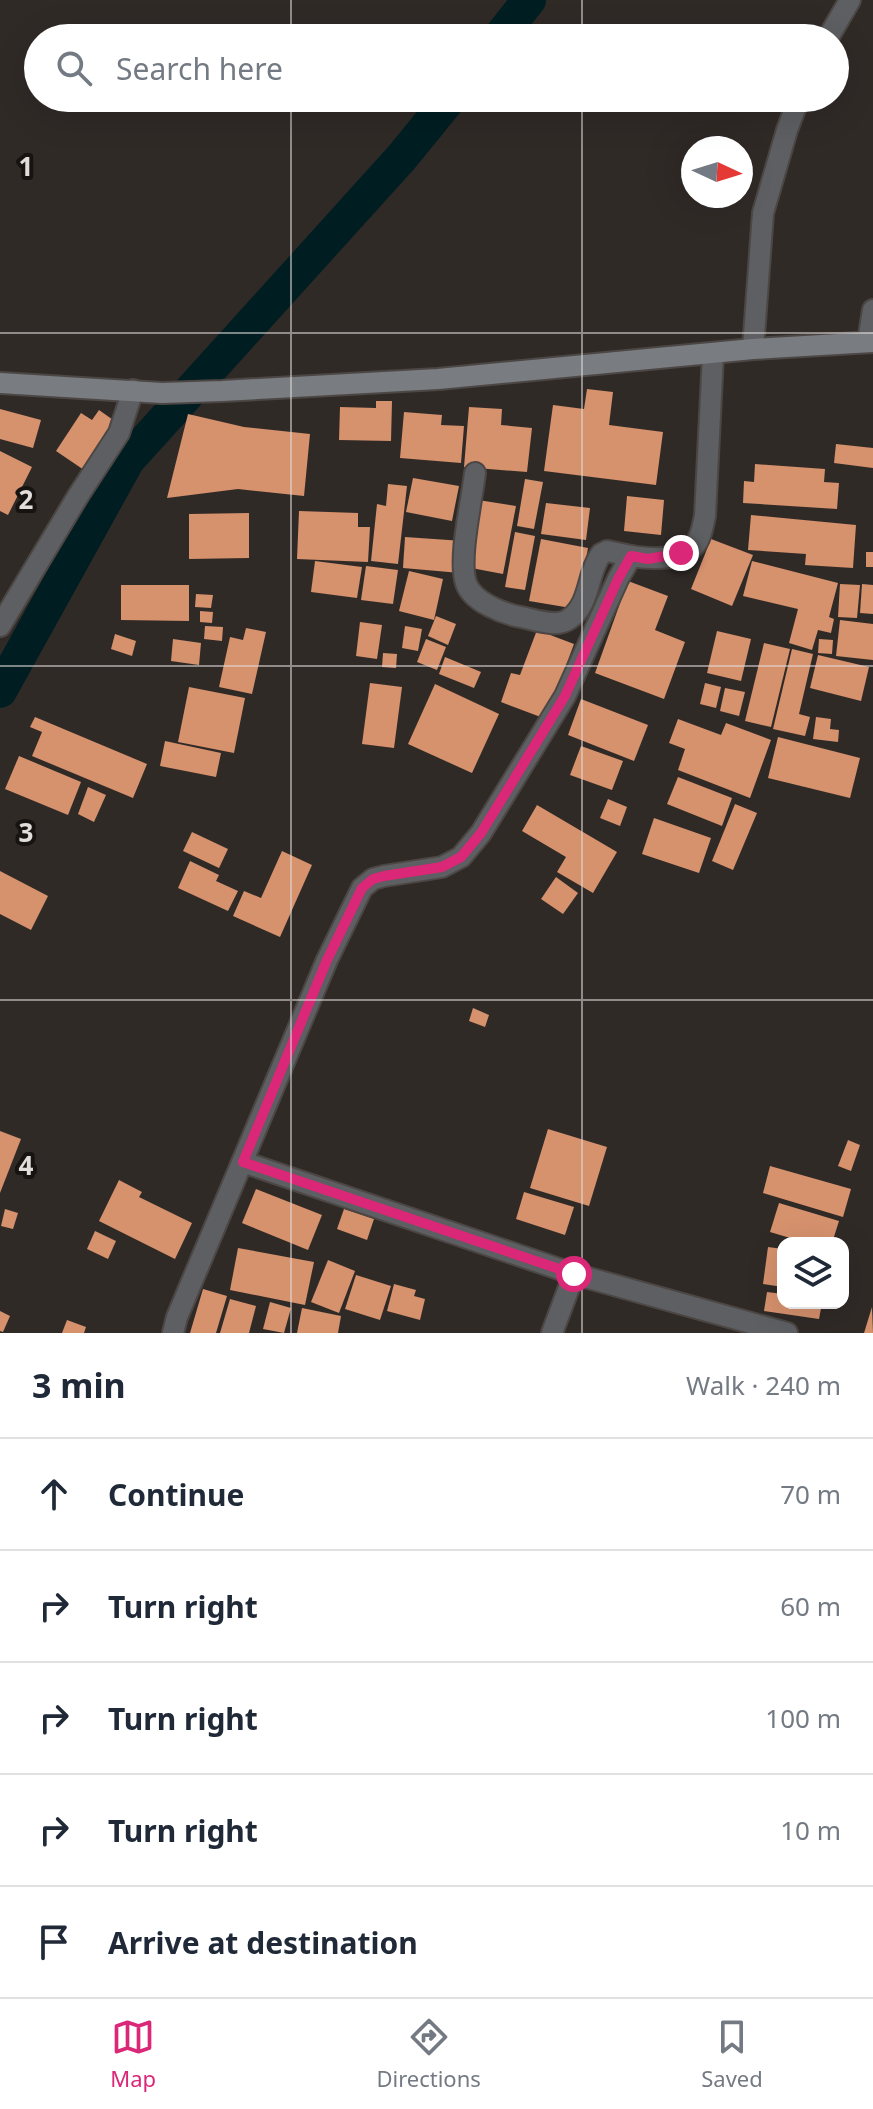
<!DOCTYPE html>
<html lang="en">
<head>
<meta charset="utf-8">
<style>
	:root { --surface:#fff; --page:#f2f2f3; --text:#1f2937; --muted:#747a83; --line:#e0e1e3; --accent:#db2777 }
	body { margin:0; font-family:"Noto Sans",sans-serif; background:var(--page); color:var(--text) }
	.controls { position:absolute; right:24px; bottom:24px; display:grid; overflow:hidden; border-radius:16px; box-shadow:0 8px 32px #0002 }
	.controls button { width:72px; height:72px; display:grid; place-items:center; padding:0; border:0; border-bottom:2px solid var(--line); background:var(--surface); color:var(--text); font:40px sans-serif }
	.compass { position:absolute; left:681px; top:136px; width:72px; height:72px; border-radius:50%; background:var(--surface); box-shadow:0 8px 32px #0002; rotate:94deg }
	.stop { position:absolute; width:24px; height:24px; margin:-18px; border:6px solid #db2777; border-radius:50%; background:#fff }
	.stop.end { background:#db2777; border-color:#fff; box-shadow:0 2px 8px #0008 }
	.list { margin:0; padding:0; list-style:none }
	h2 { display:flex; justify-content:space-between; align-items:center; height:104px; margin:0; padding:0 32px; font-size:34px }
	h2 small { font-size:26px; font-weight:400; color:var(--muted) }
	.list li { display:grid; grid-template-columns:52px 1fr auto; gap:24px; align-items:center; box-sizing:border-box; height:112px; padding:0 32px; border-top:2px solid var(--line) }
	.list b { display:block; font-size:30px; white-space:nowrap }
	.list em { font-size:26px; font-style:normal; color:var(--muted) }
	.icon { flex:none; width:44px; height:44px; fill:none; stroke:currentColor; stroke-width:2; stroke-linecap:round; stroke-linejoin:round }
	.map { position:relative; flex:none; width:873px; height:1333px; overflow:hidden }
	.search { position:absolute; background:var(--surface); box-shadow:0 8px 32px #0002; left:24px; right:24px; top:24px; height:88px; display:flex; align-items:center; gap:20px; box-sizing:border-box; padding:0 28px; border-radius:44px; color:var(--muted); font-size:30px }
	.sheet { height:664px; background:var(--surface) }
	nav { display:flex; justify-content:space-around; align-items:center; box-sizing:border-box; height:112px; border-top:2px solid var(--line); background:var(--surface); font-size:22px; color:var(--muted) }
	nav a { display:grid; justify-items:center; gap:4px }
	nav .on { color:var(--accent) }
	.map>svg:first-child { display:block }
</style>
</head>
<body>
<div class="map">
<svg width="873" height="1333" viewBox="0 0 873 1333">
	<rect width="100%" height="100%" fill="#302a27"/>
	<g fill="none" stroke-linecap="round" stroke-linejoin="round">
		<!-- canal -->
		<g stroke="#001e22" stroke-width="34">
			<path d="M499,38L529,0"/>
			<path d="M0,691L128,460L402,157L450,98"/>
		</g>
	</g>
	<!-- building -->
	<g fill="#d6916d">
		<path d="M587,389L613,392L609,425L663,432L656,485L544,471L553,405L584,409Z"/>
		<path d="M376,401H392L391,441L339,440L340,407L376,408Z"/>
		<path d="M469,407L502,409L501,425L532,428L527,472L464,467Z"/>
		<path d="M0,409L41,420L33,448L0,439Z"/>
		<path d="M99,410L116,422L84,470L56,451L81,413L92,420Z"/>
		<path d="M404,412L442,415L441,425L464,426L461,463L400,458Z"/>
		<path d="M188,414L244,427L310,434L304,496L238,489L167,498Z"/>
		<path d="M836,444L873,448V468L834,463Z"/>
		<path d="M0,451L32,467L8,515L0,511Z"/>
		<path d="M755,464L825,469L824,482L839,483L837,509L743,503L744,481L754,482Z"/>
		<path d="M413,478L459,486L452,521L406,512Z"/>
		<path d="M525,479L543,482L534,529L517,526Z"/>
		<path d="M388,484L407,486L398,564L371,561L377,504L386,506Z"/>
		<path d="M627,496L664,500L661,535L624,531Z"/>
		<path d="M478,500L516,506L503,574L466,567Z"/>
		<path d="M546,503L590,508L586,540L541,534Z"/>
		<path d="M299,511L358,513V527H370L368,562L297,559Z"/>
		<path d="M249,513V558L189,559V514Z"/>
		<path d="M751,515L856,525L853,568L805,565L806,554L748,550Z"/>
		<path d="M515,532L535,536L525,590L505,587Z"/>
		<path d="M405,537L463,541L460,573L403,568Z"/>
		<path d="M541,539L588,548L577,609L529,601Z"/>
		<path d="M711,539L753,555L732,606L691,589Z"/>
		<rect x="866" y="552" width="7" height="15"/>
		<path d="M315,561L362,567L357,598L311,592Z"/>
		<path d="M752,561L838,583L829,617L834,619L831,633L818,630L812,650L789,643L798,609L743,596Z"/>
		<path d="M366,566L398,570L393,604L361,600Z"/>
		<path d="M409,571L443,579L434,620L399,611Z"/>
		<path d="M628,581L668,596L655,630L685,642L664,699L595,673Z"/>
		<path d="M840,584L860,585L857,618L838,617Z"/>
		<path d="M862,584L873,585V614L860,613Z"/>
		<path d="M121,585H189V621L121,620Z"/>
		<path d="M196,594L213,595L211,608L195,607Z"/>
		<path d="M200,611L213,612L212,623L200,622Z"/>
		<path d="M436,616L456,624L448,645L428,636Z"/>
		<path d="M840,620L873,624V660L836,656Z"/>
		<path d="M360,622L382,625L377,659L356,656Z"/>
		<path d="M205,626L223,627L222,641L204,639Z"/>
		<path d="M405,626L422,629L418,651L402,648Z"/>
		<path d="M246,628L266,632L252,694L219,687L230,637L243,640Z"/>
		<path d="M537,630L574,644L546,719L501,702L511,673L520,675Z"/>
		<path d="M717,631L751,639L741,681L707,673Z"/>
		<path d="M115,634L136,641L132,656L111,649Z"/>
		<path d="M173,639L201,643L199,665L171,661Z"/>
		<path d="M426,639L446,647L437,670L417,662Z"/>
		<path d="M819,639L833,640L832,654L818,653Z"/>
		<path d="M764,643L790,649L771,727L745,721Z"/>
		<path d="M792,649L813,654L799,714L810,717L805,736L773,729Z"/>
		<path d="M383,653L397,654L396,668L382,667Z"/>
		<path d="M818,655L869,667L861,701L810,688Z"/>
		<path d="M445,657L481,672L474,688L439,674Z"/>
		<path d="M370,683L402,687L394,748L362,744Z"/>
		<path d="M705,683L721,687L716,708L700,704Z"/>
		<path d="M435,684L499,714L472,773L408,744Z"/>
		<path d="M189,687L245,698L234,753L178,742Z"/>
		<path d="M725,688L745,692L739,716L720,711Z"/>
		<path d="M581,699L648,725L634,761L568,735Z"/>
		<path d="M35,717L147,764L133,798L32,756L42,732L30,727Z"/>
		<path d="M816,717L831,719L830,729L839,730L838,742L813,739Z"/>
		<path d="M678,719L721,735L726,723L771,740L750,798L678,770L685,749L669,743Z"/>
		<path d="M778,737L860,758L850,798L768,778Z"/>
		<path d="M165,741L221,753L216,777L160,766Z"/>
		<path d="M581,746L623,761L612,790L570,775Z"/>
		<path d="M19,756L81,782L68,815L5,789Z"/>
		<path d="M678,777L732,798L722,826L667,804Z"/>
		<path d="M88,787L106,795L94,822L78,814Z"/>
		<path d="M608,799L627,807L620,826L600,818Z"/>
		<path d="M735,804L757,813L733,870L712,861Z"/>
		<path d="M537,805L617,852L593,893L557,872L566,857L522,831Z"/>
		<path d="M654,818L711,838L699,873L642,854Z"/>
		<path d="M192,832L228,849L219,868L183,851Z"/>
		<path d="M282,851L312,865L280,937L233,916L244,891L261,898Z"/>
		<path d="M190,861L219,875L216,881L238,891L228,911L178,888Z"/>
		<path d="M0,871L48,896L31,930L0,914Z"/>
		<path d="M556,877L578,893L563,914L541,899Z"/>
		<path d="M473,1008L489,1015L485,1027L469,1021Z"/>
		<path d="M548,1129L607,1147L589,1206L530,1188Z"/>
		<path d="M0,1131L21,1139L0,1193Z"/>
		<path d="M848,1140L860,1145L851,1171L838,1166Z"/>
		<path d="M770,1166L851,1189L843,1217L763,1193Z"/>
		<path d="M119,1180L142,1192L139,1197L192,1223L175,1259L99,1221Z"/>
		<path d="M256,1189L322,1215L308,1250L242,1223Z"/>
		<path d="M524,1192L574,1207L565,1235L516,1219Z"/>
		<path d="M779,1203L839,1221L832,1243H807L770,1232Z"/>
		<path d="M5,1209L18,1213L13,1229L1,1226Z"/>
		<path d="M344,1209L374,1219L367,1240L337,1229Z"/>
		<path d="M95,1231L116,1241L108,1259L87,1249Z"/>
		<path d="M768,1247L783,1249V1287L763,1284Z"/>
		<path d="M238,1248L314,1262L305,1305L230,1290Z"/>
		<path d="M328,1260L355,1271L339,1313L311,1302Z"/>
		<path d="M356,1275L391,1286L380,1320L345,1309Z"/>
		<path d="M394,1284L416,1290L414,1296L425,1299L420,1320L387,1311Z"/>
		<path d="M203,1289L227,1296L216,1333H190Z"/>
		<path d="M767,1292L783,1294V1303H822L819,1319L764,1311Z"/>
		<path d="M230,1299L256,1306L249,1333H220Z"/>
		<path d="M270,1302L291,1308L284,1333L263,1329Z"/>
		<path d="M872,1307L873,1333H864Z"/>
		<path d="M302,1308L341,1316L338,1333H297Z"/>
		<path d="M0,1311L10,1316L3,1332L0,1331Z"/>
		<path d="M67,1320L86,1327L84,1333H62Z"/>
	</g>
	<g fill="none" stroke-linecap="round" stroke-linejoin="round">
		<defs>
			<g id="street">
				<path d="M828,38L850,0"/>
				<path d="M868,342L873,310"/>
				<path d="M753,349L763,213L787,130L799,98"/>
				<path d="M475,473C472,500 458,559 466,583C472,602 504,614 521,617C536,620 557,628 569,619C591,604 587,573 601,554L607,551L631,556"/>
				<path d="M0,626L78,496L119,433L133,390"/>
				<path d="M243,1162L574,1274L787,1333"/>
				<path d="M173,1333L177,1317L327,960L362,888L373,879L384,876L442,867L461,857L481,833L565,696L618,579L631,556C650,559 679,561 694,546C701,539 703,525 705,516L713,355"/>
				<path d="M552,1333L574,1274"/>
			</g>
			<path id="secondary" d="M0,383L162,393L222,391L438,379L753,349L873,342"/>
		</defs>
		<!-- street casing -->
		<use href="#street" stroke="#4c4744" stroke-width="24"/>
		<!-- secondary casing -->
		<use href="#secondary" stroke="#4c4744" stroke-width="24"/>
		<!-- street -->
		<use href="#street" stroke="#5d5f62" stroke-width="20"/>
		<!-- secondary -->
		<use href="#secondary" stroke="#797c80" stroke-width="20"/>
	</g>
	<g fill="none" stroke-linecap="round" stroke-linejoin="round">
		<!-- route -->
		<path stroke="#db2777" stroke-width="10" d="M574,1274L243,1162L327,960L362,888L373,879L384,876L442,867L461,857L481,833L565,696L618,579L631,556L648,559L681,553"/>
	</g>
	<!-- grid -->
	<path fill="none" stroke="#e1dddb" stroke-width="2" stroke-opacity="0.55" d="M291,0V38M582,0V38M291,98V1333M582,98V1333M0,333H873M0,666H873M0,1000H873"/>
	<g font-size="26" text-anchor="middle" font-weight="bold" fill="#e1dddb" stroke="#161311" stroke-width="8" stroke-linejoin="round" paint-order="stroke">
		<text x="26" y="176">1</text>
		<text x="26" y="509">2</text>
		<text x="26" y="842">3</text>
		<text x="26" y="1175">4</text>
	</g>
</svg>
<div class="controls">
<button><svg class="icon" aria-label="layers" viewBox="0 0 24 24"><path d="M12 4l9 5-9 5-9-5zM3 14l9 5 9-5"/></svg></button>
</div>
<svg class="compass" viewBox="-18 -18 36 36"><path d="M0-13l5 13h-10z" fill="#e53935"/><path d="M0 13l5-13h-10z" fill="#747a83"/></svg>
<div class="stop" style="left:574px;top:1274px"></div>
<div class="stop end" style="left:681px;top:553px"></div>
<div class="search"><svg class="icon" aria-label="search" viewBox="0 0 24 24"><circle cx="10" cy="10" r="6"/><path d="M15 15l6 6"/></svg>Search here</div>
</div>
<section class="sheet">
<h2>3 min<small>Walk · 240 m</small></h2>
<ul class="list">
<li><svg class="icon" aria-label="ahead" viewBox="0 0 24 24"><path d="M12 20V5M6 11l6-6 6 6"/></svg><div><b>Continue</b></div><em>70 m</em></li>
<li><svg class="icon" aria-label="right" viewBox="0 0 24 24"><path d="M7 20v-9h11M14 6l5 5-5 5"/></svg><div><b>Turn right</b></div><em>60 m</em></li>
<li><svg class="icon" aria-label="right" viewBox="0 0 24 24"><path d="M7 20v-9h11M14 6l5 5-5 5"/></svg><div><b>Turn right</b></div><em>100 m</em></li>
<li><svg class="icon" aria-label="right" viewBox="0 0 24 24"><path d="M7 20v-9h11M14 6l5 5-5 5"/></svg><div><b>Turn right</b></div><em>10 m</em></li>
<li><svg class="icon" aria-label="arrive" viewBox="0 0 24 24"><path d="M6 21V4h12l-3 4 3 4H6"/></svg><div><b>Arrive at destination</b></div></li>
</ul>
</section>
<nav>
<a class="on"><svg class="icon" aria-label="map" viewBox="0 0 24 24"><path d="M3 6l6-2 6 2 6-2v14l-6 2-6-2-6 2zM9 4v14M15 6v14"/></svg>Map</a>
<a><svg class="icon" aria-label="directions" viewBox="0 0 24 24"><path d="M12 3l9 9-9 9-9-9zM9 14v-3h6M13 9l2 2-2 2"/></svg>Directions</a>
<a><svg class="icon" aria-label="saved" viewBox="0 0 24 24"><path d="M7 4h10v16l-5-4-5 4z"/></svg>Saved</a>
</nav>
</body>
</html>
